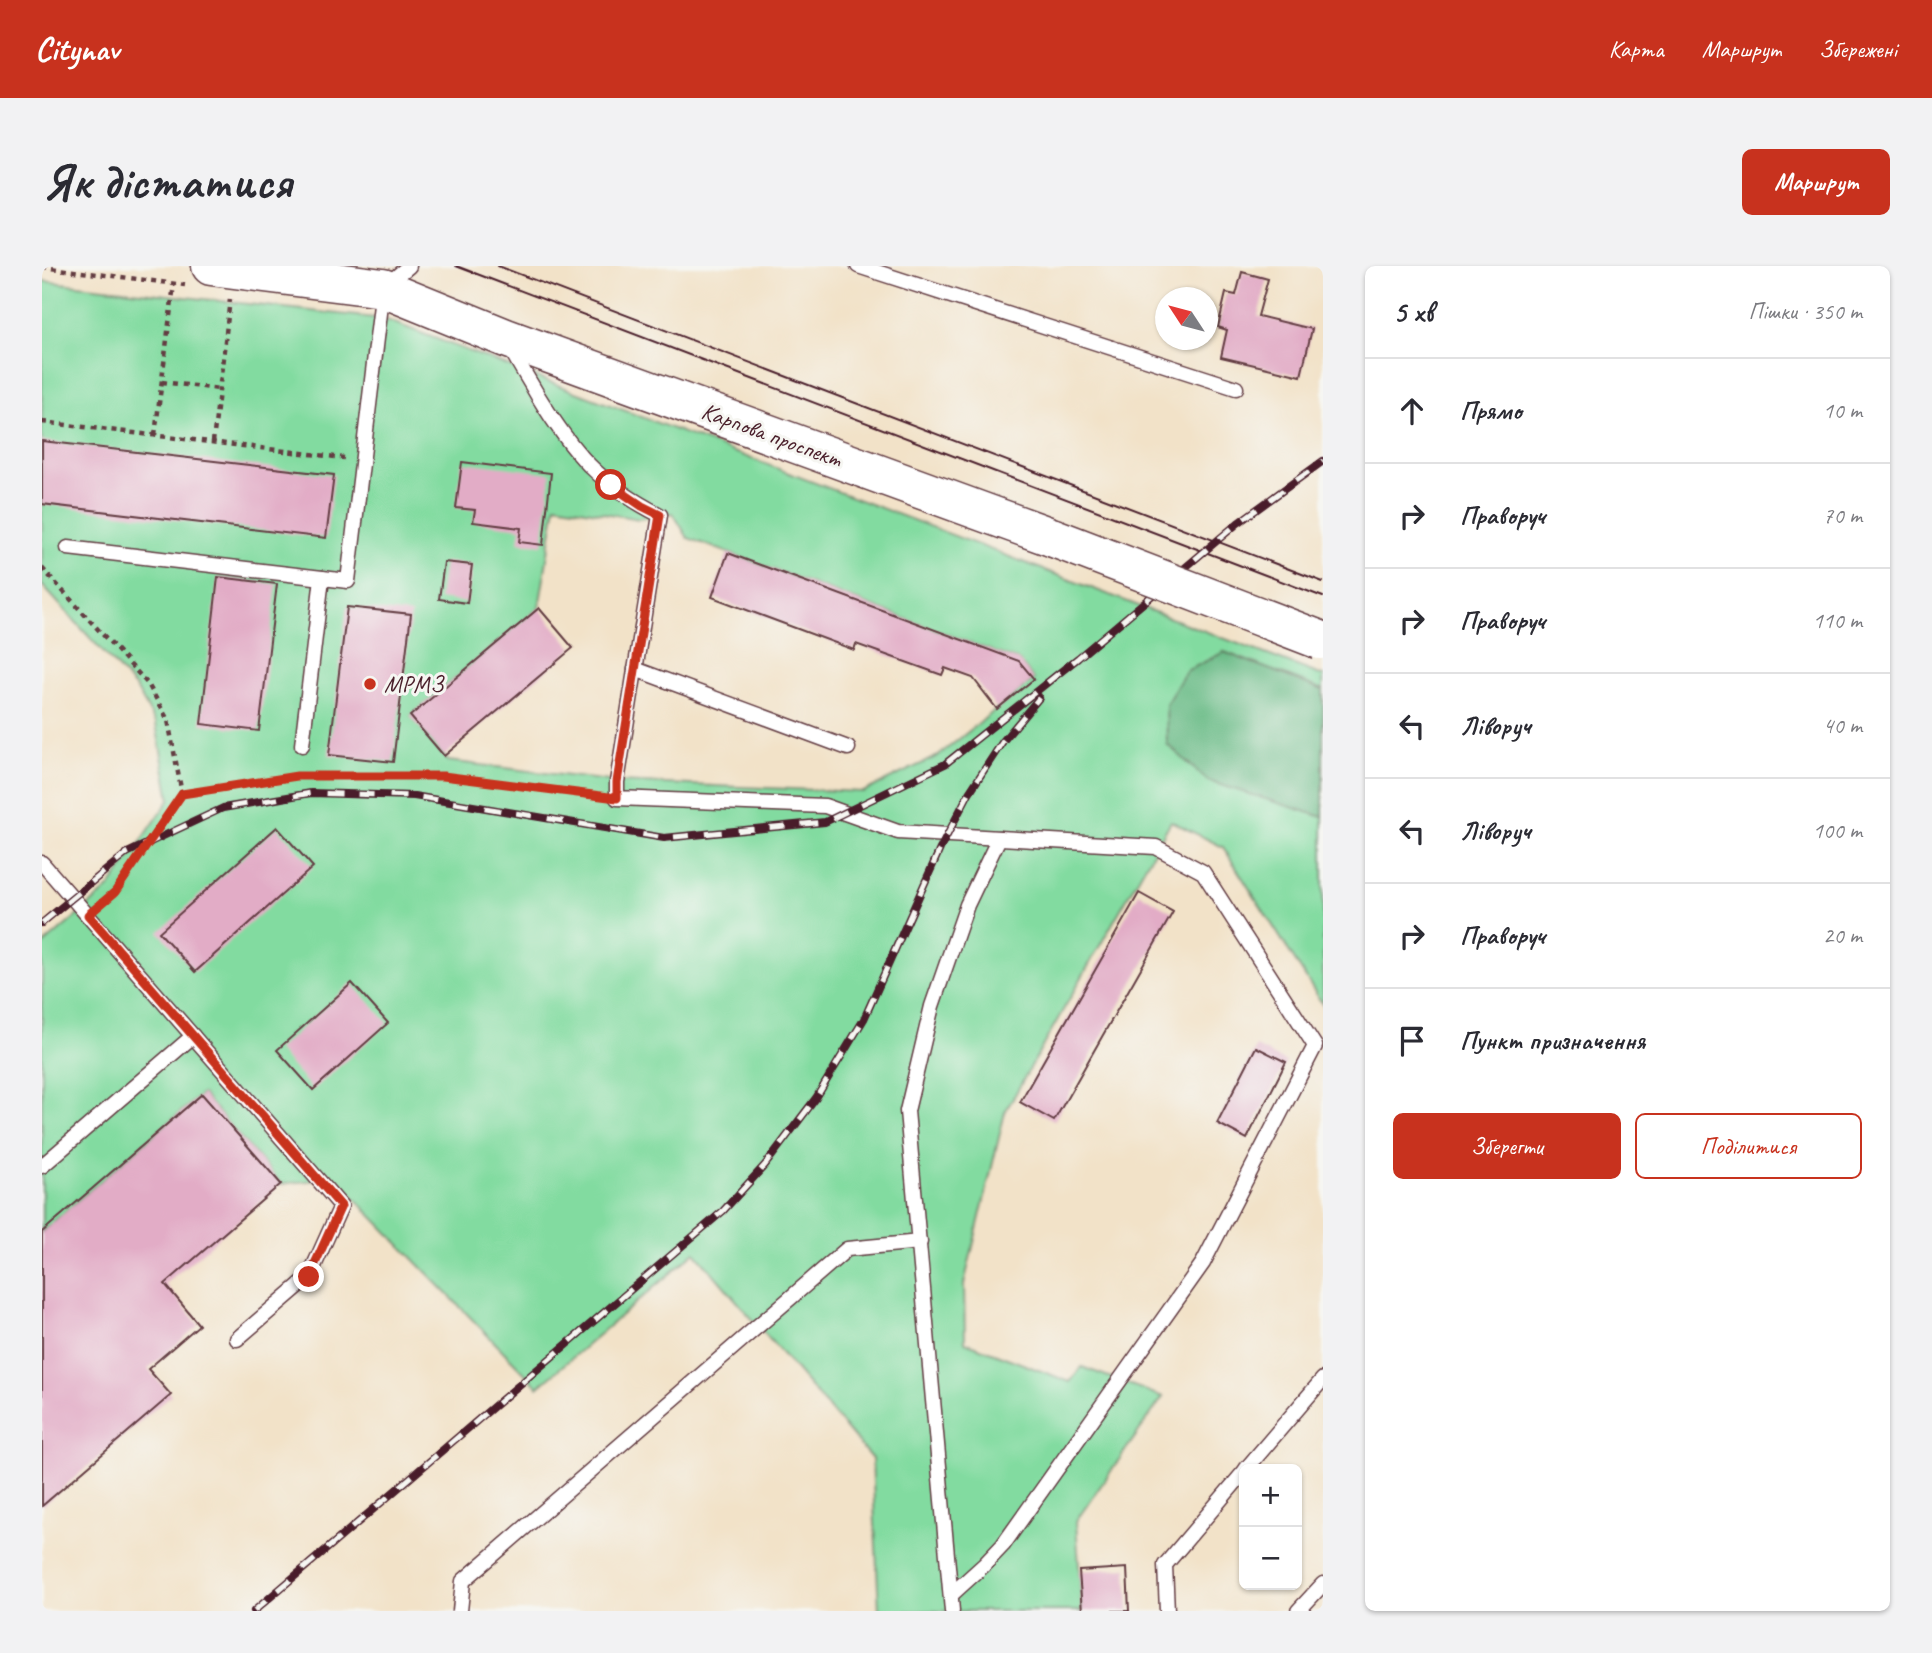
<!DOCTYPE html>
<html lang="uk">
<head>
<meta charset="utf-8">
<style>
	:root { --surface:#fff; --page:#f2f2f3; --text:#2b2b33; --muted:#7c7c81; --line:#e1e1e2; --accent:#c8321e }
	body { margin:0; font-family:Caveat,sans-serif; background:var(--page); color:var(--text) }
	.controls { position:absolute; right:21px; bottom:21px; display:grid; overflow:hidden; border-radius:10px; box-shadow:0 2px 5px #0004 }
	.controls button { width:63px; height:63px; display:grid; place-items:center; padding:0; border:0; border-bottom:2px solid var(--line); background:var(--surface); color:var(--text); font:35px sans-serif }
	.compass { position:absolute; left:1113px; top:21px; width:63px; height:63px; border-radius:50%; background:var(--surface); box-shadow:0 2px 5px #0004; rotate:306deg }
	.stop { position:absolute; width:21px; height:21px; margin:-16px; border:5px solid #c8321e; border-radius:50%; background:#fff }
	.stop.end { background:#c8321e; border-color:#fff; box-shadow:0 2px 7px #0008 }
	.list { margin:0; padding:0; list-style:none }
	h2 { display:flex; justify-content:space-between; align-items:center; height:91px; margin:0; padding:0 28px; font-size:30px }
	h2 small { font-size:23px; font-weight:400; color:var(--muted) }
	.list li { display:grid; grid-template-columns:46px 1fr auto; gap:21px; align-items:center; box-sizing:border-box; height:105px; padding:0 28px; border-top:2px solid var(--line) }
	.list b { display:block; font-size:26px; white-space:nowrap }
	.list em { font-size:23px; font-style:normal; color:var(--muted) }
	.actions { display:flex; gap:14px; padding:21px 28px }
	.actions a { flex:1; padding:16px 0; border:2px solid var(--accent); border-radius:10px; text-align:center; font-size:24px; color:var(--accent) }
	.actions .main { background:var(--accent); color:#fff }
	.icon { flex:none; width:38px; height:38px; fill:none; stroke:currentColor; stroke-width:2; stroke-linecap:round; stroke-linejoin:round }
	.map { position:relative; flex:none; width:1281px; height:1345px; overflow:hidden; border-radius:10px }
	header { display:flex; align-items:center; gap:42px; box-sizing:border-box; height:98px; padding:0 35px; background:var(--accent); color:#fff }
	header strong { font-size:33px }
	nav { display:flex; gap:38px; margin-inline-start:auto; font-size:24px }
	.intro { display:flex; align-items:center; justify-content:space-between; box-sizing:border-box; height:168px; padding:0 42px }
	h1 { margin:0; font-size:49px }
	.button { padding:18px 32px; border-radius:10px; background:var(--accent); color:#fff; font-size:24px; font-weight:700 }
	main { display:flex; gap:42px; padding:0 42px }
	aside { flex:1; background:var(--surface); border-radius:10px; box-shadow:0 2px 5px #0004 }
	.map>svg:first-child { display:block }
</style>
</head>
<body>
<header>
<strong>Citynav</strong>
<nav><a>Карта</a><a>Маршрут</a><a>Збережені</a></nav>
</header>
<div class="intro"><h1>Як дістатися</h1><a class="button">Маршрут</a></div>
<main>
<div class="map">
<svg width="1281" height="1345" viewBox="0 0 1281 1345">
	<rect width="100%" height="100%" fill="#f6f6f2"/>
	<filter id="ink" filterUnits="userSpaceOnUse"><feTurbulence type="fractalNoise" baseFrequency=".0143" numOctaves="2"/><feDisplacementMap in="SourceGraphic" scale="14" xChannelSelector="R" yChannelSelector="G"/><feConvolveMatrix kernelMatrix="1 2 1 2 8 2 1 2 1" color-interpolation-filters="sRGB"/></filter>
	<filter id="wash" filterUnits="userSpaceOnUse"><feTurbulence type="fractalNoise" baseFrequency=".00686" numOctaves="4" result="noise"/><feDisplacementMap in="SourceGraphic" scale="28" xChannelSelector="R" yChannelSelector="G"/><feGaussianBlur stdDeviation="1.57" result="paint"/><feColorMatrix in="noise" values="0 0 0 0 0 0 0 0 0 0 0 0 0 0 0 0 0 1.4 0 .05"/><feComposite in="paint" operator="in"/></filter>
	<g filter="url(#wash)">
		<rect width="100%" height="100%" fill="#f2e2c8"/>
		<!-- green -->
		<path fill="#82dba0" stroke="#667d66" stroke-width="2" fill-rule="evenodd" d="M0,15L342,53L1281,410V424L1182,386L1166,514L1281,551V739L1181,581L1129,555L963,846L922,1018L923,1076L1028,1116L1040,1101L1121,1131L1034,1255L1040,1345H837L830,1193L653,986L496,1121L293,912L239,918L160,828L0,966V680L67,622L128,533L114,458L94,422L0,319ZM514,239L597,253L631,247L646,272L977,395L992,413L896,490L821,526L575,516L406,495L369,450L497,342Z"/>
		<!-- forest -->
		<path fill="#69bb86" stroke="#5a6d58" stroke-width="2" d="M1182,386L1281,424V551L1166,515L1125,478L1124,438L1144,405Z"/>
		<g id="blocks">
			<!-- building -->
			<g fill="#e2acc6">
				<path d="M1200,6L1226,13L1216,50L1270,63L1259,110L1179,91L1185,64L1176,61L1184,27L1194,29Z"/>
				<path d="M0,175L292,209L284,272L0,238Z"/>
				<path d="M420,196L509,207L501,279L477,276L479,262L431,256L433,244L414,242Z"/>
				<path d="M686,287L977,395L992,413L955,443L931,412L903,402L900,409L814,378L812,384L670,331Z"/>
				<path d="M402,296L430,299L425,337L397,333Z"/>
				<path d="M176,311L235,318L217,465L159,458Z"/>
				<path d="M305,341L369,348L351,496L287,489Z"/>
				<path d="M497,342L531,382L402,490L368,450Z"/>
				<path d="M235,561L271,601L153,706L117,666Z"/>
				<path d="M1097,627L1131,646L1012,855L978,836Z"/>
				<path d="M310,717L346,757L271,824L235,784Z"/>
				<path d="M1214,781L1244,796L1205,873L1175,857Z"/>
				<path d="M160,828L239,918L123,1018L157,1059L106,1103L129,1129L0,1240V966Z"/>
				<path d="M1085,1302L1087,1345H1040L1037,1305Z"/>
			</g>
		</g>
	</g>
	<g filter="url(#ink)">
		<use href="#blocks" fill-opacity="0" stroke="#633c43" stroke-width="2"/>
		<g fill="none" stroke-linecap="round" stroke-linejoin="round">
			<defs>
				<g id="lane">
					<path d="M816,0L1194,122"/>
					<path d="M469,83C477,99 487,114 496,130C531,187 557,218 618,249L575,516V532L783,540L856,566L1114,581L1161,606L1273,780L1161,997L961,1279L942,1299L910,1328"/>
					<path d="M26,282L306,315L341,22L367,0"/>
					<path d="M593,403L806,482"/>
					<path d="M260,479L280,312"/>
					<path d="M0,597L299,940L267,1011L195,1073"/>
					<path d="M0,900L151,770"/>
					<path d="M1204,1203L1281,1113"/>
					<path d="M418,1345L421,1315L805,983L878,976"/>
					<path d="M910,1345L865,845L890,740L925,639L957,572"/>
					<path d="M1125,1345L1123,1299L1202,1206"/>
					<path d="M1256,1345L1281,1318"/>
				</g>
				<path id="primary" d="M169,0L341,22L464,72L1012,272"/>
			</defs>
			<!-- lane casing -->
			<use href="#lane" stroke="#633c43" stroke-width="17"/>
			<!-- primary casing -->
			<use href="#primary" stroke="#633c43" stroke-width="41"/>
			<!-- path -->
			<g stroke="#633c43" stroke-width="4.5" stroke-dasharray="5 5" stroke-linecap="butt">
				<path d="M0,1L143,19"/>
				<path d="M120,116L177,123"/>
				<path d="M0,156L302,192"/>
				<path d="M113,169L132,18"/>
				<path d="M171,176L188,33"/>
				<path d="M0,302L106,418L126,454L140,528L73,626L61,636"/>
				<path d="M140,528L255,510H401L557,530"/>
			</g>
			<!-- lane -->
			<use href="#lane" stroke="#fff" stroke-width="14"/>
			<!-- primary -->
			<use href="#primary" stroke="#fff" stroke-width="38"/>
			<!-- tram -->
			<g stroke="#4a1f2b" stroke-width="2">
				<path d="M414,0L1281,331"/>
				<path d="M456,0L1281,316"/>
			</g>
			<defs>
				<g id="rail">
					<path d="M0,657L85,587L181,542L269,527L372,530L622,572L783,556L903,498L1036,392L1196,257L1281,195"/>
					<path d="M212,1345L681,945L723,899L774,832L822,753L898,583L927,527L961,475L997,432"/>
				</g>
			</defs>
			<!-- rail casing -->
			<use href="#rail" stroke="#4a1f2b" stroke-width="8"/>
			<!-- rail -->
			<use href="#rail" stroke="#f6f6f2" stroke-width="5" stroke-dasharray="16" stroke-linecap="butt"/>
			<defs>
				<path id="primary-bridge" d="M1012,272L1278,374"/>
			</defs>
			<!-- primary-bridge casing -->
			<use href="#primary-bridge" stroke="#633c43" stroke-width="41" stroke-linecap="butt"/>
			<!-- primary-bridge -->
			<use href="#primary-bridge" stroke="#fff" stroke-width="38"/>
		</g>
	</g>
	<g fill="none" stroke-linecap="round" stroke-linejoin="round" filter="url(#ink)">
		<!-- route -->
		<path stroke="#c8321e" stroke-width="9" d="M267,1011L299,940L46,649L73,626L140,528L255,510H401L575,532V516L618,249L600,240L569,219"/>
	</g>
	<!-- markers -->
	<circle fill="#c8321e" stroke="#f6f6f2" stroke-width="2.5" cx="328" cy="418" r="7"/>
	<g text-anchor="middle" dominant-baseline="central" stroke-width="6" stroke-linejoin="round" paint-order="stroke">
		<!-- street labels -->
		<g font-size="24" fill="#4a1f2b" stroke="#f6f6f2">
			<text transform="translate(730 169) rotate(20)">Карпова проспект</text>
		</g>
		<!-- poi labels -->
		<g font-size="24" fill="#4a1f2b" stroke="#f6f6f2" text-anchor="start">
			<text x="342" y="418">МРМЗ</text>
		</g>
	</g>
</svg>
<div class="controls">
<button>+</button>
<button>−</button>
</div>
<svg class="compass" viewBox="-18 -18 36 36"><path d="M0-13l5 13h-10z" fill="#e53935"/><path d="M0 13l5-13h-10z" fill="#7c7c81"/></svg>
<div class="stop" style="left:569px;top:219px"></div>
<div class="stop end" style="left:267px;top:1011px"></div>
</div>
<aside>
<h2>5 хв<small>Пішки · 350 m</small></h2>
<ul class="list">
<li><svg class="icon" aria-label="ahead" viewBox="0 0 24 24"><path d="M12 20V5M6 11l6-6 6 6"/></svg><div><b>Прямо</b></div><em>10 m</em></li>
<li><svg class="icon" aria-label="right" viewBox="0 0 24 24"><path d="M7 20v-9h11M14 6l5 5-5 5"/></svg><div><b>Праворуч</b></div><em>70 m</em></li>
<li><svg class="icon" aria-label="right" viewBox="0 0 24 24"><path d="M7 20v-9h11M14 6l5 5-5 5"/></svg><div><b>Праворуч</b></div><em>110 m</em></li>
<li><svg class="icon" aria-label="left" viewBox="0 0 24 24"><path d="M17 20v-9H6M10 6l-5 5 5 5"/></svg><div><b>Ліворуч</b></div><em>40 m</em></li>
<li><svg class="icon" aria-label="left" viewBox="0 0 24 24"><path d="M17 20v-9H6M10 6l-5 5 5 5"/></svg><div><b>Ліворуч</b></div><em>100 m</em></li>
<li><svg class="icon" aria-label="right" viewBox="0 0 24 24"><path d="M7 20v-9h11M14 6l5 5-5 5"/></svg><div><b>Праворуч</b></div><em>20 m</em></li>
<li><svg class="icon" aria-label="arrive" viewBox="0 0 24 24"><path d="M6 21V4h12l-3 4 3 4H6"/></svg><div><b>Пункт призначення</b></div></li>
</ul>
<div class="actions"><a class="main">Зберегти</a><a>Поділитися</a></div>
</aside>
</main>
</body>
</html>
